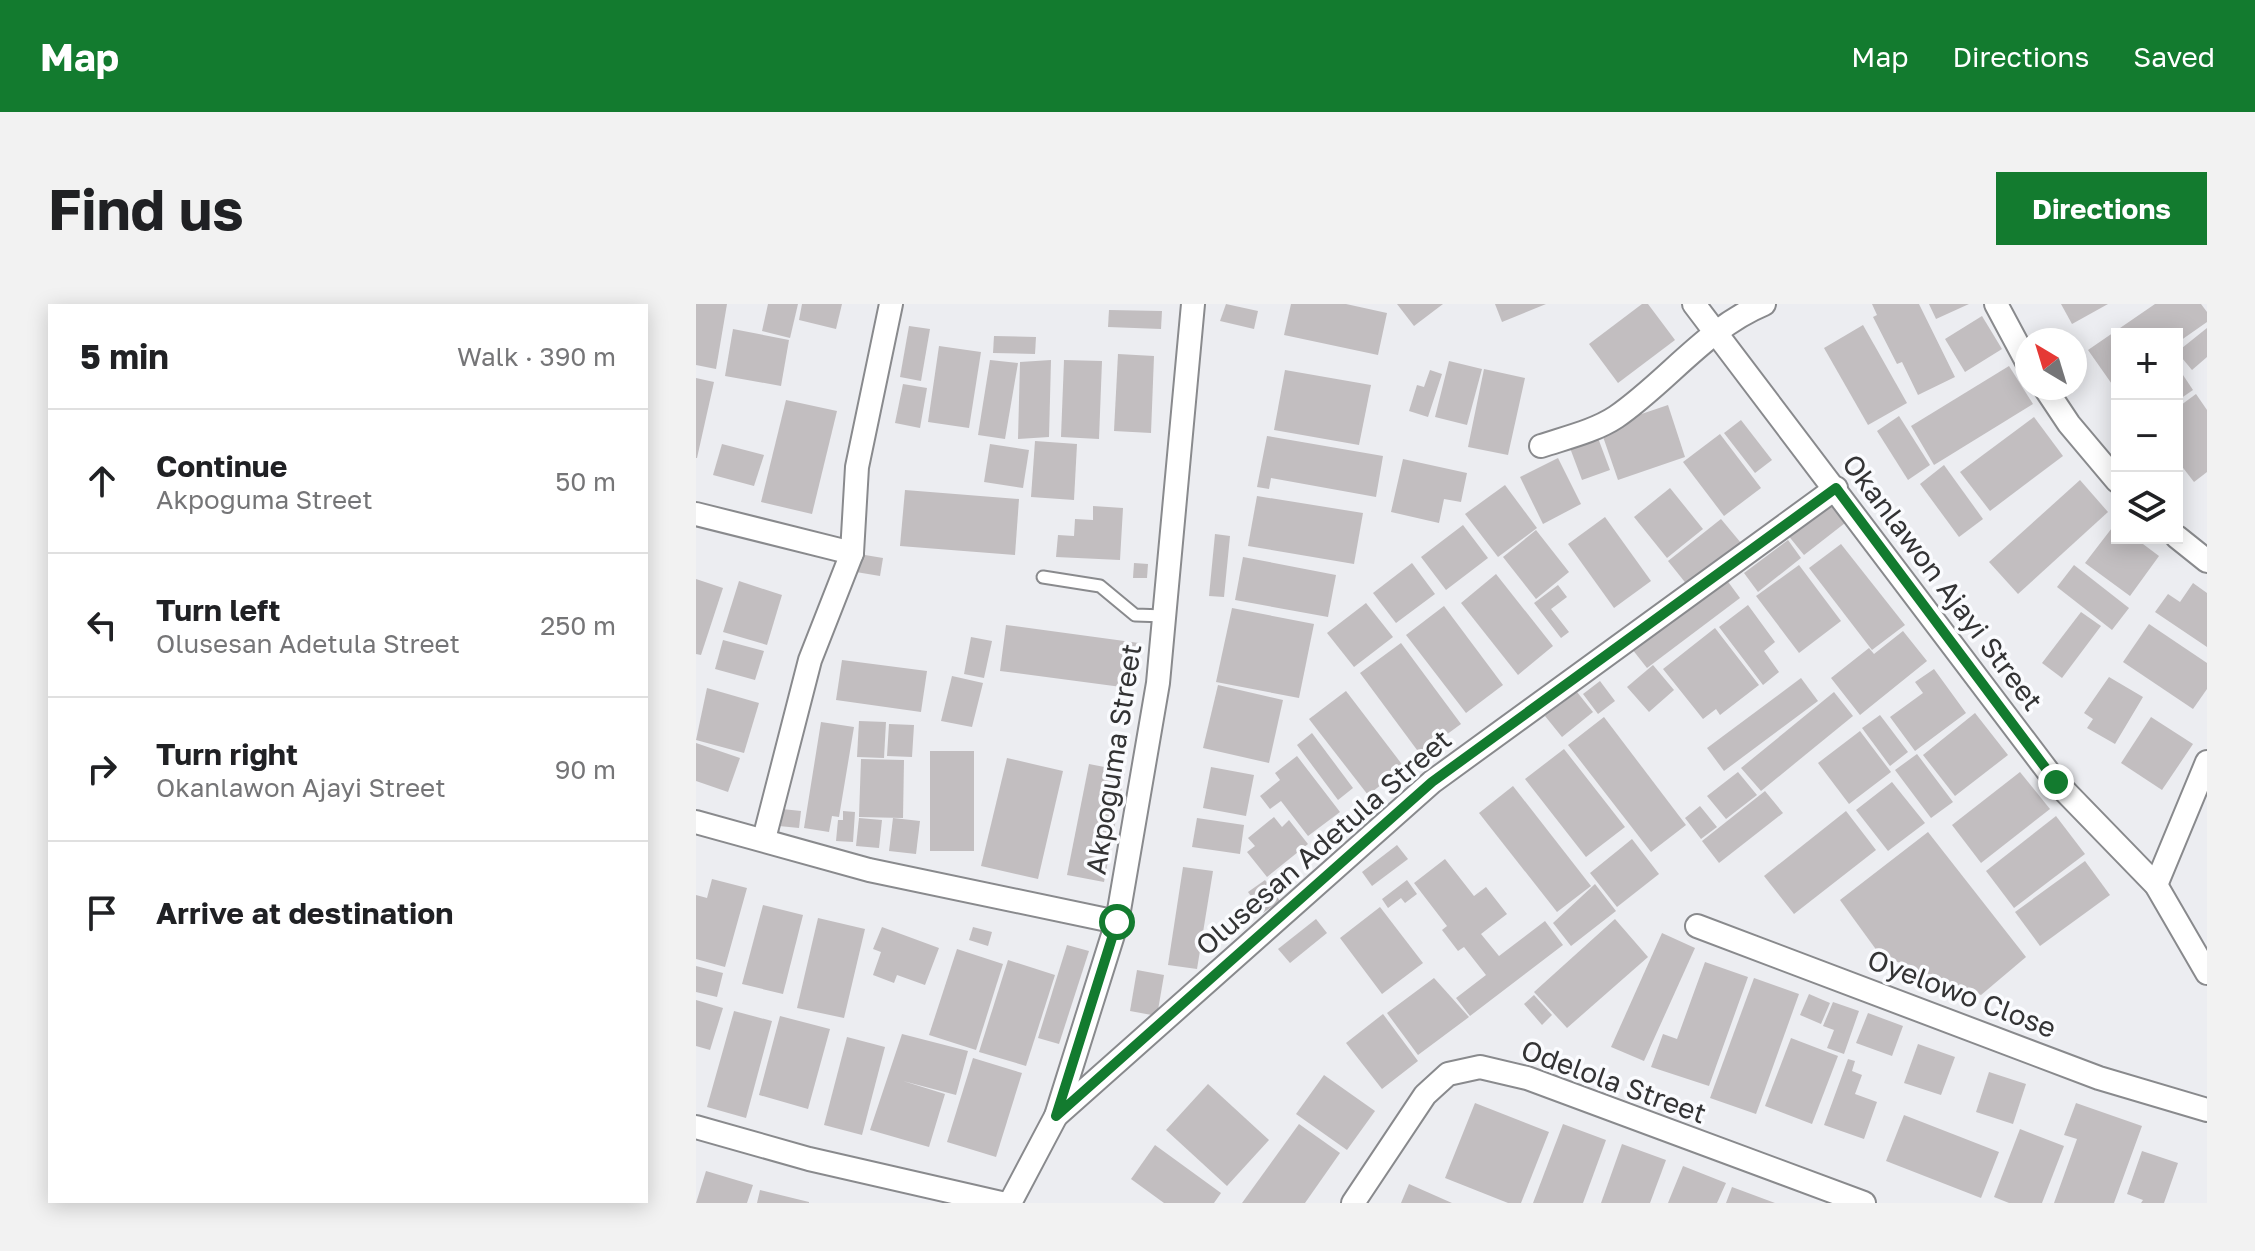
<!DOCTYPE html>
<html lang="en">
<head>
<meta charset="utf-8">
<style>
	:root { --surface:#fff; --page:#f2f2f2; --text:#202124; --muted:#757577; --line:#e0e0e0; --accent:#137b2f }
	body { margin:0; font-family:"Golos Text",sans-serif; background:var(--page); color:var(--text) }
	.controls { position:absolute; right:24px; top:24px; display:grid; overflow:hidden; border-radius:0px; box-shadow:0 4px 20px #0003 }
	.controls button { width:72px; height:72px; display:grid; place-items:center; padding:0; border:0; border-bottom:2px solid var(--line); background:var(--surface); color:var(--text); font:40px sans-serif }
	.compass { position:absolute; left:1319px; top:24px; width:72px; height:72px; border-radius:50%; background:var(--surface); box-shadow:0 4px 20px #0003; rotate:322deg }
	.stop { position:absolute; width:24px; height:24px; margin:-18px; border:6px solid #137b2f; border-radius:50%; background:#fff }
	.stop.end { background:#137b2f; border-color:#fff; box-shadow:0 2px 8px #0008 }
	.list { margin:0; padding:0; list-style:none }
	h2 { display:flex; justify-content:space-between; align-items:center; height:104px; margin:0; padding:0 32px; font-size:34px }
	h2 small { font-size:26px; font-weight:400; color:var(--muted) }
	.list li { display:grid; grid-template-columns:52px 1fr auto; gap:24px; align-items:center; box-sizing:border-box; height:144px; padding:0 32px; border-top:2px solid var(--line) }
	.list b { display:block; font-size:30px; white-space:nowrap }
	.list p { margin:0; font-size:26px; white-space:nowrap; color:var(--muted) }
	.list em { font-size:26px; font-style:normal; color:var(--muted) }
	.icon { flex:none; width:44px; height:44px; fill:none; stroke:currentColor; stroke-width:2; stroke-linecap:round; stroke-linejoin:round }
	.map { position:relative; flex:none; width:1511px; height:899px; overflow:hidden; border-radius:0px }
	header { display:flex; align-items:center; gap:48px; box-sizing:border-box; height:112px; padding:0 40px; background:var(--accent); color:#fff }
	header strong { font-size:38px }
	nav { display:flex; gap:44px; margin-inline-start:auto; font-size:28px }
	.intro { display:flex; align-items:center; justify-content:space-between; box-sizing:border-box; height:192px; padding:0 48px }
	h1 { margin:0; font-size:56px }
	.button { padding:20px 36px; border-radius:0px; background:var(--accent); color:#fff; font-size:28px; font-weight:700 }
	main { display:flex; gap:48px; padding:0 48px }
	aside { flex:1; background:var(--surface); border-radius:0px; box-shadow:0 4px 20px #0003 }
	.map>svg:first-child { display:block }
</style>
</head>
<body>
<header>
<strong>Map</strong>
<nav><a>Map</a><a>Directions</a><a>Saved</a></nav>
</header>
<div class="intro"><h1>Find us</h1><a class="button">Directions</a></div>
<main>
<aside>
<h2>5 min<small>Walk · 390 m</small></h2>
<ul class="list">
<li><svg class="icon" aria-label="ahead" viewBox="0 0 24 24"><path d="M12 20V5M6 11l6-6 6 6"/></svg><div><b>Continue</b><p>Akpoguma Street</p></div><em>50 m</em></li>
<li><svg class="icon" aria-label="left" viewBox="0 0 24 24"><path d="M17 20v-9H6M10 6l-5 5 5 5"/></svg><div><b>Turn left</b><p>Olusesan Adetula Street</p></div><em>250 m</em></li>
<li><svg class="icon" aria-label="right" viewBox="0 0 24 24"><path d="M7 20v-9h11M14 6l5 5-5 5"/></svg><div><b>Turn right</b><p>Okanlawon Ajayi Street</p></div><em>90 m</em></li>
<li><svg class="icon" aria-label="arrive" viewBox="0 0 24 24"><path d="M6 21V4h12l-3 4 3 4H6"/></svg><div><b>Arrive at destination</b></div></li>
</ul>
</aside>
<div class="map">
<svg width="1511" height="899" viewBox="0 0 1511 899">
	<rect width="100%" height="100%" fill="#ecedf1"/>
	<!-- building -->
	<g fill="#c2bec0">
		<path d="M0,0H31L20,65L0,61Z"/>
		<path d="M72,0H102L94,34L66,27Z"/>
		<path d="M106,0H146L140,25L103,16Z"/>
		<path d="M530,0L562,7L558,25L524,17Z"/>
		<path d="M595,0H650L691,9L682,51L588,31Z"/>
		<path d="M701,0H747L718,22Z"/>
		<path d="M799,0H850L806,18Z"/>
		<path d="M946,0H952L979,36L922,79L893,40Z"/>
		<path d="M1176,0H1223L1259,73L1222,91L1206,58L1201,60L1177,13L1181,11Z"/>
		<path d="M1233,0H1273L1240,15Z"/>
		<path d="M1365,0H1412L1376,20Z"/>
		<path d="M1459,0H1505L1511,8V18L1481,39V30H1421V80L1418,83L1392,46Z"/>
		<path d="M413,6L466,7L465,25L412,23Z"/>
		<path d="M1286,12L1306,45L1269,68L1249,35Z"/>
		<path d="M1167,21L1211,99L1172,121L1128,44Z"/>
		<path d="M213,22L234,25L225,77L204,73Z"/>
		<path d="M1511,24V53L1496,66L1481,48Z"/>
		<path d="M37,25L93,36L85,82L29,72Z"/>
		<path d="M298,32L340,33L339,50L297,49Z"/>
		<path d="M243,42L285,48L273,124L232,118Z"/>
		<path d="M422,50L458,52L455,129L418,127Z"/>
		<path d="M294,56L322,59L309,135L282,131Z"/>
		<path d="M355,56L353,133L322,135L324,58Z"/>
		<path d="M368,56L406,57L403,135L365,133Z"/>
		<path d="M753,57L786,65L771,121L739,113Z"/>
		<path d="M1313,62L1337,100L1238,161L1215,122Z"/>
		<path d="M1481,62L1497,86L1481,97Z"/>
		<path d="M788,65L829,74L812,151L772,143Z"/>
		<path d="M589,66L675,81L663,141L578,126Z"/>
		<path d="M734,66L746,70L732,113L713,107L721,81L728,83Z"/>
		<path d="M0,74L18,78L1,154H0Z"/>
		<path d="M207,80L231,84L224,124L199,119Z"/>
		<path d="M1500,90L1511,106V168L1498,178L1481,156V104Z"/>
		<path d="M90,96L141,107L116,210L65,198Z"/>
		<path d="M972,101L989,153L922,176L904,124Z"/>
		<path d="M1203,112L1234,161L1212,176L1181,127Z"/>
		<path d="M1338,113L1367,152L1294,207L1264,168Z"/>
		<path d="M1045,116L1076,156L1059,169L1028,129Z"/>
		<path d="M899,126L914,166L886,176L871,136Z"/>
		<path d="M1024,130L1065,184L1028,212L987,158Z"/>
		<path d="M571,132L687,152L680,193L575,174L573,185L561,183Z"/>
		<path d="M339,137L381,140L378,196L335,193Z"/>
		<path d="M26,140L68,151L58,182L17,171Z"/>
		<path d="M294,140L333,146L327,184L288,178Z"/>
		<path d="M862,154L885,200L847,220L824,173Z"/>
		<path d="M707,155L771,169L765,198L748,195L743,219L695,208Z"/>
		<path d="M1248,161L1287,215L1263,233L1224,180Z"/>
		<path d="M1384,176L1412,208L1322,290L1293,258Z"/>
		<path d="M809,181L841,224L802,253L769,210Z"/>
		<path d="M974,184L1007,225L971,254L938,213Z"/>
		<path d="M209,186L323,195L319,251L204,242Z"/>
		<path d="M561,192L667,209L658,260L552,242Z"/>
		<path d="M1133,198L1149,219L1108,251L1091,230Z"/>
		<path d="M397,202L427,204L424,256L360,253L362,231L378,232L379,215L397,216Z"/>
		<path d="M909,213L955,277L918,304L872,240Z"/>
		<path d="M1025,215L1045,239L992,282L972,257Z"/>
		<path d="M1419,220L1421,234H1439L1463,252L1434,292L1389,259Z"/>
		<path d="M767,221L792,254L750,286L725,253Z"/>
		<path d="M840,226L873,268L840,295L807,253Z"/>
		<path d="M519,230L534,232L528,293L513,292Z"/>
		<path d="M1092,236L1105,254L1062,288L1048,269Z"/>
		<path d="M1145,240L1209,321L1176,346L1113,264Z"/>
		<path d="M163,250L187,254L184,272L160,268Z"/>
		<path d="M547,253L640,271L632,313L539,296Z"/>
		<path d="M438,259L452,260L451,274H437Z"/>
		<path d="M716,259L739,290L700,319L677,289Z"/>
		<path d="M1103,261L1145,317L1103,349L1060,292Z"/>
		<path d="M1378,261L1433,304L1416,326L1361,283Z"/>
		<path d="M800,270L857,342L822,371L765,299Z"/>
		<path d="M0,275L27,284L5,351L0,350Z"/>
		<path d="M1030,275L1044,294L951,364L936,345Z"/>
		<path d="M43,277L86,291L71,341L27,328Z"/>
		<path d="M1497,279L1511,289V343L1459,308L1472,290L1484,298Z"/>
		<path d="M862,281L871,293L855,305L873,328L865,334L838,299Z"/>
		<path d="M670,299L697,333L658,363L631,329Z"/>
		<path d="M1052,301L1079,338L1068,347L1083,368L1067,381L1023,323Z"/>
		<path d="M748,302L807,381L770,409L710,331Z"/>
		<path d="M536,304L618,320L603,394L520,378Z"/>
		<path d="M1385,308L1405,322L1366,374L1346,359Z"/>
		<path d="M1453,320L1511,359V385L1497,405L1427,358Z"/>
		<path d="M310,321L443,339L438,375H435L433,384L304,367Z"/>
		<path d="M1019,324L1063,381L1024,411L1020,405L1007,415L967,365Z"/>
		<path d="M1207,327L1231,357L1164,411L1135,374L1173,344L1178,350Z"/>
		<path d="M275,333L296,337L288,374L268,370Z"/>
		<path d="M27,336L68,347L59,376L19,365Z"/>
		<path d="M705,339L765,420L724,450L664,369Z"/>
		<path d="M146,356L231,367L225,408L140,396Z"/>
		<path d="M957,361L978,386L953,408L931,383Z"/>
		<path d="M1238,365L1270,409L1219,447L1194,413L1227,389L1219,378Z"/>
		<path d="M256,372L287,379L276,423L245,417Z"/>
		<path d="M1413,373L1447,393L1419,440L1391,424L1397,415L1388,409Z"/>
		<path d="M1105,374L1122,397L1028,467L1011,444Z"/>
		<path d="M904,377L919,397L902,410L887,390Z"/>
		<path d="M522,381L587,396L573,459L507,444Z"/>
		<path d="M11,384L63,399L48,449L0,436Z"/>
		<path d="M650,387L708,463L672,491L613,415Z"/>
		<path d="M881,388L897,408L866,433L849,412Z"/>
		<path d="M1138,388L1157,412L1065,487L1045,464Z"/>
		<path d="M1279,409L1312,451L1259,492L1227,451Z"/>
		<path d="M1184,411L1212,448L1194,462L1166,424Z"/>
		<path d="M908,413L990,521L955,548L872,441Z"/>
		<path d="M1455,413L1497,440L1466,486L1425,459Z"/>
		<path d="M163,417L190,418L188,454L161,453Z"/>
		<path d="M125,418L158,423L143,513L136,512L133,528L108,524Z"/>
		<path d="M193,420L218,421L216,453L191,452Z"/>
		<path d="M1164,427L1195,468L1153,500L1122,459Z"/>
		<path d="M616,429L657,484L642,496L601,441Z"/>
		<path d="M0,439L44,454L32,488L0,477Z"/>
		<path d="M868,445L929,523L890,553L829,475Z"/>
		<rect x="234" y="447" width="44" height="100"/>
		<path d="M1221,450L1257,498L1235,514L1199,466Z"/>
		<path d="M601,452L644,508L612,532L585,497L574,505L564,492L584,476L579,469Z"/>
		<path d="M311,454L367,467L342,575L285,562Z"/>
		<path d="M165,455L208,456L207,514L163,513Z"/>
		<path d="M393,460L429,467L408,578L371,571Z"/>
		<path d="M515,463L558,471L550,512L507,504Z"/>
		<path d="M1042,468L1061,491L1030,515L1011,492Z"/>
		<path d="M1324,468L1354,505L1285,559L1256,521Z"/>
		<path d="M1196,478L1229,519L1192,547L1160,506Z"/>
		<path d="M817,482L895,582L861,608L783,509Z"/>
		<path d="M1069,487L1087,509L1023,559L1006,537Z"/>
		<path d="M1004,502L1021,523L1005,535L989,514Z"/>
		<path d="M86,505L105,507L103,524L83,522Z"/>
		<path d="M147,507L159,508L157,538L140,537L142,516H147Z"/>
		<path d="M1150,507L1180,546L1098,610L1068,572Z"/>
		<path d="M1360,512L1389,550L1318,604L1290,567Z"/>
		<path d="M578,513L586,523L593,516L612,540L571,573L551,548L559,542L552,534Z"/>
		<path d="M163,514L186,516L183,544L160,542Z"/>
		<path d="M197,514L224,517L220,550L193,547Z"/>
		<path d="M501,514L548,521L544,550L496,543Z"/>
		<path d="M1232,528L1330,653L1285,691L1184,651L1144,596Z"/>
		<path d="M936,535L963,570L921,603L894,569Z"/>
		<path d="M701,541L712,555L676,582L666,568Z"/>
		<path d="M749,555L778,592L790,583L811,610L785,630L803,652L849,617L867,641L774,712L760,694L790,671L768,643L762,647L746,626L751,622L718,579Z"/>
		<path d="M1389,557L1414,591L1344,642L1319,608Z"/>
		<path d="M487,563L517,567L501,665L472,661Z"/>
		<path d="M16,575L51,584L29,663L0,655V591L11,594Z"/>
		<path d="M569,576L584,597L567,609L552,588Z"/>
		<path d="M711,576L721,590L709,599L705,594L692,604L686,595Z"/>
		<path d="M899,580L920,607L875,642L857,619Z"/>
		<path d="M67,601L107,611L87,690L46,680Z"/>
		<path d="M684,603L727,659L686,690L644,634Z"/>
		<path d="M122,614L169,625L148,714L101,704Z"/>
		<path d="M620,615L631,629L594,659L582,645Z"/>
		<path d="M919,615L952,653L871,724L838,688Z"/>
		<path d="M186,623L243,644L229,681L201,671L198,679L177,671L185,648L177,645Z"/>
		<path d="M277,623L296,628L292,642L273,636Z"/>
		<path d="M966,629L999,644L948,757L915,743Z"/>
		<path d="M371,641L393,647L363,740L342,734Z"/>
		<path d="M261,645L307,660L280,746L233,731Z"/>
		<path d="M312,656L359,671L330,762L283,748Z"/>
		<path d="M1009,658L1052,673L1013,782L955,763L967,730L981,735Z"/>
		<path d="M0,662L27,669L21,693L0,688Z"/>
		<path d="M441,666L468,671L461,712L434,707Z"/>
		<path d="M738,674L773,713L722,751L691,709Z"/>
		<path d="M1058,674L1103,690L1060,810L1014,794Z"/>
		<path d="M1113,690L1134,699L1125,720L1104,711Z"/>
		<path d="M838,691L856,711L846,721L828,700Z"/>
		<path d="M0,696L27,704L14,746L0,742Z"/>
		<path d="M1137,698L1163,707L1148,750L1131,744L1138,726L1127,722Z"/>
		<path d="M38,707L76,717L50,814L11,803Z"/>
		<path d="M1172,709L1207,722L1196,752L1160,739Z"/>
		<path d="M687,710L722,757L686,785L650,739Z"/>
		<path d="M84,712L134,725L112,805L63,791Z"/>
		<path d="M206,730L272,747L260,791L207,777L249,790L233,843L174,826Z"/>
		<path d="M151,733L189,743L166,831L128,821Z"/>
		<path d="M1095,734L1142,752L1116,820L1069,802Z"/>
		<path d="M1222,740L1259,753L1245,791L1208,779Z"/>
		<path d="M277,754L326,769L300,853L251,838Z"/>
		<path d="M1152,755L1159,757L1156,767L1166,771L1159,790L1181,798L1168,835L1128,821Z"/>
		<path d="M1293,768L1330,780L1317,820L1280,808Z"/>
		<path d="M628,771L679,807L651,846L600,810Z"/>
		<path d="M512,780L573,836L531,882L470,826Z"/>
		<path d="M779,799L853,828L825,899H812L749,874Z"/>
		<path d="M1380,799L1446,822L1418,899H1358L1381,835L1368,831Z"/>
		<path d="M1208,811L1303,848L1285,894L1190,857Z"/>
		<path d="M603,820L644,849L609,899H546Z"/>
		<path d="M867,820L910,836L887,899H837Z"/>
		<path d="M1324,825L1368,842L1346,899H1313L1298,893Z"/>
		<path d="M926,840L970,856L954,899H905Z"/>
		<path d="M459,841L525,889L518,899H468L435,875Z"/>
		<path d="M1446,847L1482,859L1468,899H1445L1447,896L1431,890Z"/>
		<path d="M987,862L1030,879L1021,899H972Z"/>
		<path d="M10,867L57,881L51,899H0Z"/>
		<path d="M713,880L756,899H705Z"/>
		<path d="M1036,883L1079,899H1030Z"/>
		<path d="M64,886L113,898V899H61Z"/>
	</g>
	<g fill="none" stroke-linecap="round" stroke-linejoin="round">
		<defs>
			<path id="service" d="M347,273L404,282L439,311L469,312"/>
			<g id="minor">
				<path d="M998,0L1360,478L1460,581L1511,669"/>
				<path d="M1300,0L1331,58"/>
				<path d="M1349,84L1373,120L1421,177"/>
				<path d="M845,142C869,134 899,127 920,113C971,78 1010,24 1068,0"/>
				<path d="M0,210L156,249"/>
				<path d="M1481,233L1511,257"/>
				<path d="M0,518L173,566L421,618"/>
				<path d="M68,535L114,356L156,249L161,163L195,0"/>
				<path d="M1460,581L1511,458"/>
				<path d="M1001,622L1403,774L1511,806"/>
				<path d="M360,812L736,478L1140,184"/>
				<path d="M0,823L113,855L305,899"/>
				<path d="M314,899L360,812L421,618L462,379L497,0"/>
				<path d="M657,899L729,791L752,770L784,763L831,774L1168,899"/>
			</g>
		</defs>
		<!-- service casing -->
		<use href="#service" stroke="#898a8d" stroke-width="15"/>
		<!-- minor casing -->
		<use href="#minor" stroke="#898a8d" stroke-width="26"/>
		<!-- service -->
		<use href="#service" stroke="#fff" stroke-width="11"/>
		<!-- minor -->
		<use href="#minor" stroke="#fff" stroke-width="22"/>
	</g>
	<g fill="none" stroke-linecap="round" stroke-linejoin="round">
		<!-- route -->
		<path stroke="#137b2f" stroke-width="10" d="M421,618L360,812L736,478L1140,184L1360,478"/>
	</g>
	<g text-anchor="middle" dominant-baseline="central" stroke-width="7" stroke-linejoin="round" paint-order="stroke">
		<!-- street labels -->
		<g font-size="28" fill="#333334" stroke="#fafbfe">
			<text transform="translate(1247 278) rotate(53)">Okanlawon Ajayi Street</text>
			<text transform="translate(417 455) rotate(-81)">Akpoguma Street</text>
			<text transform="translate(627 538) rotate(-41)">Olusesan Adetula Street</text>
			<text transform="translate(1266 689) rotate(21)">Oyelowo Close</text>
			<text transform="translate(918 777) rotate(20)">Odelola Street</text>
		</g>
	</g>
</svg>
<div class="controls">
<button>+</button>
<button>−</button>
<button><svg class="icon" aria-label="layers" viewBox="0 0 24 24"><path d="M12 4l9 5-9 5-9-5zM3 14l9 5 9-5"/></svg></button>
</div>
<svg class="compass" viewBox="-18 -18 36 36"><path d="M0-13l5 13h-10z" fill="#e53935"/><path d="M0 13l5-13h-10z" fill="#757577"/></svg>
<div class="stop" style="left:421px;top:618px"></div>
<div class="stop end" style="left:1360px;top:478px"></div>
</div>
</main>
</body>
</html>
